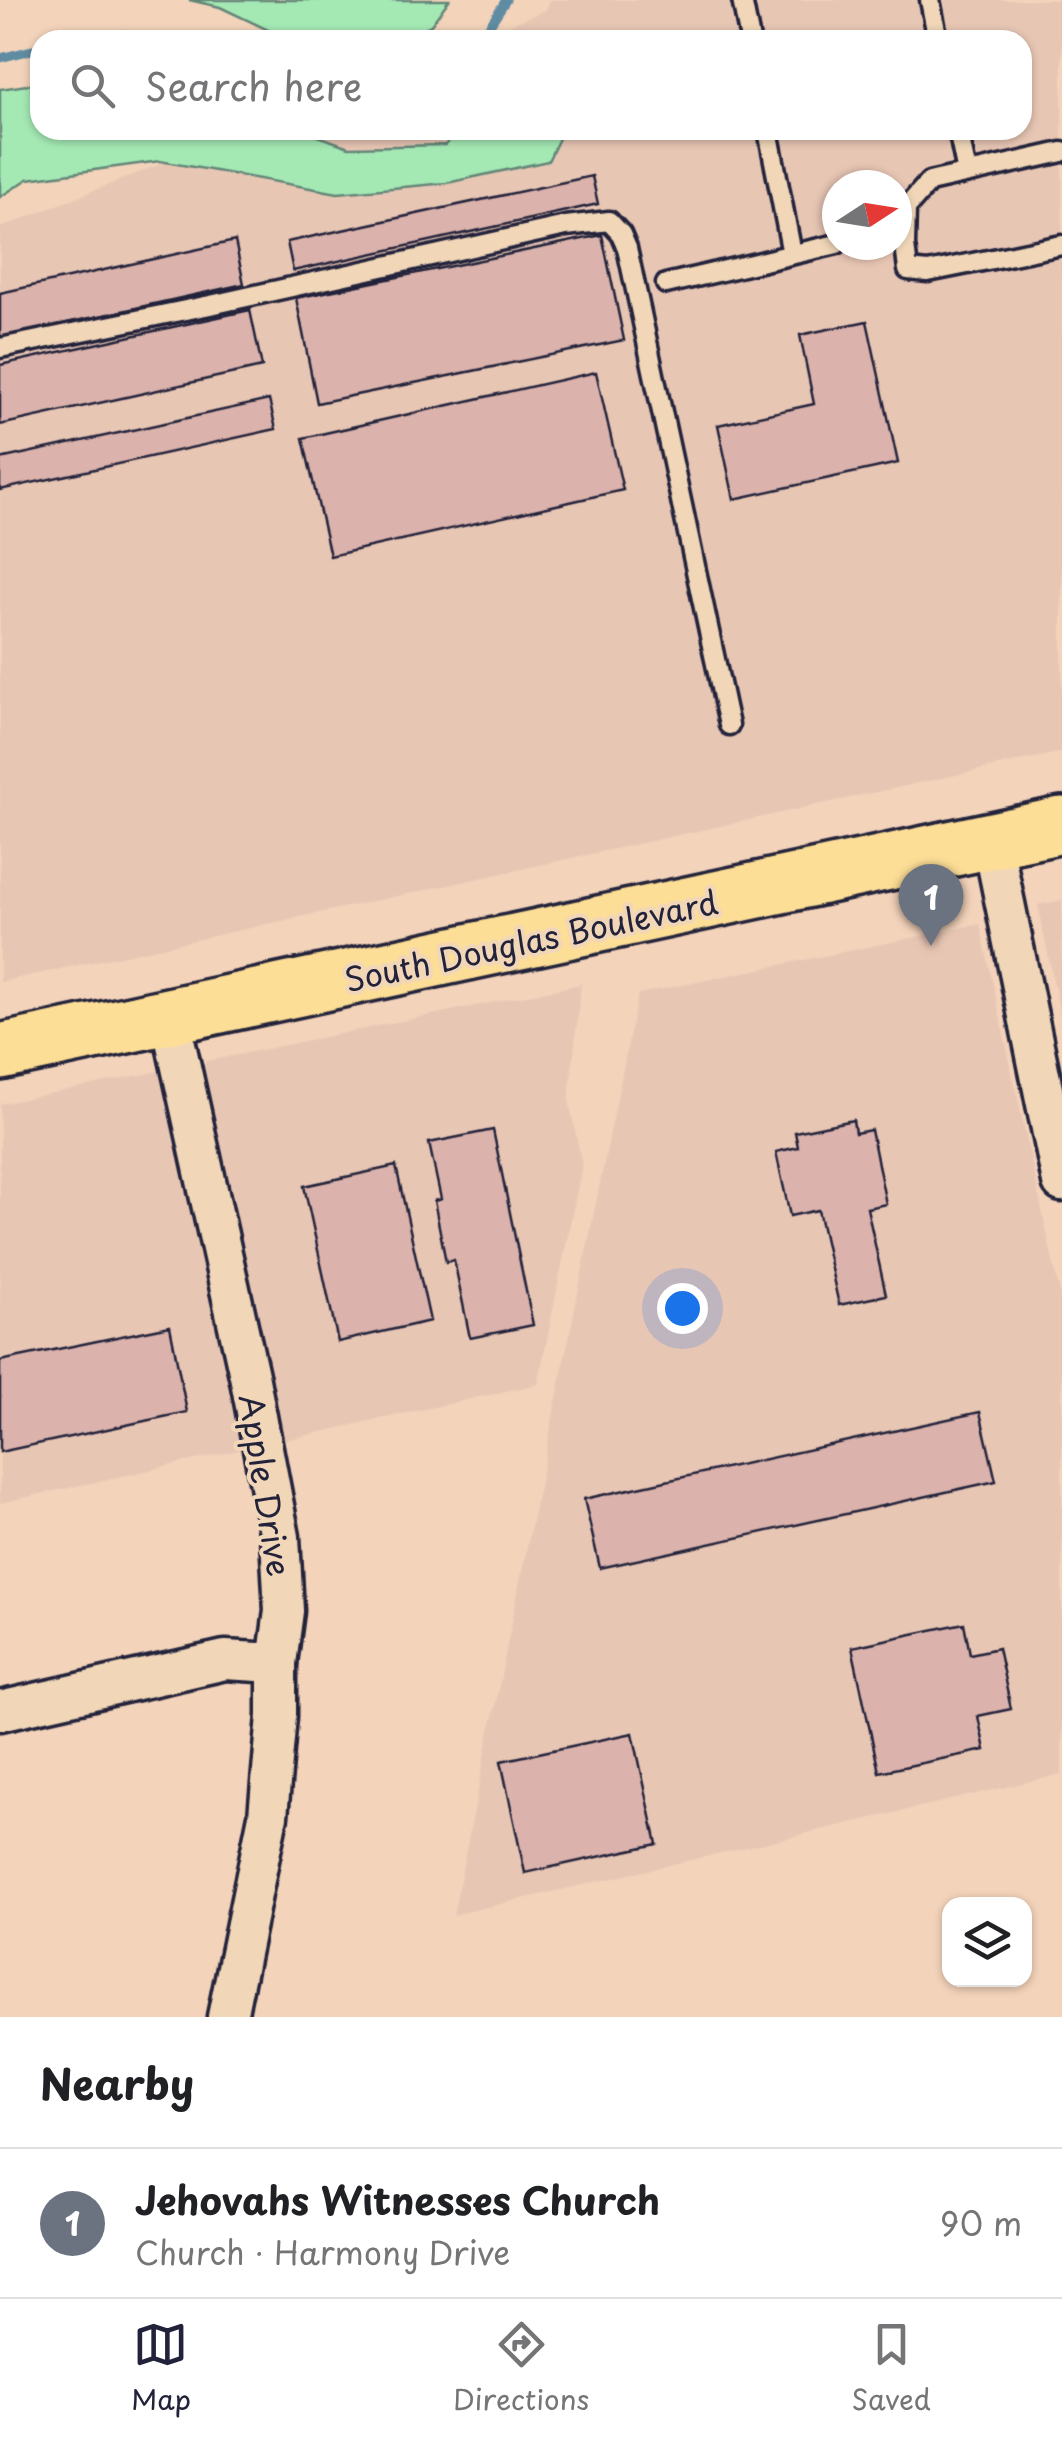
<!DOCTYPE html>
<html lang="en">
<head>
<meta charset="utf-8">
<style>
	:root { --surface:#fff; --page:#f2f2f2; --text:#202124; --muted:#757577; --line:#e0e0e0; --accent:#22223b }
	body { margin:0; font-family:"Playpen Sans",sans-serif; background:var(--page); color:var(--text) }
	.controls { position:absolute; right:30px; bottom:30px; display:grid; overflow:hidden; border-radius:20px; box-shadow:0 2px 8px #0004 }
	.controls button { width:90px; height:90px; display:grid; place-items:center; padding:0; border:0; border-bottom:2px solid var(--line); background:var(--surface); color:var(--text); font:50px sans-serif }
	.compass { position:absolute; left:822px; top:170px; width:90px; height:90px; border-radius:50%; background:var(--surface); box-shadow:0 2px 8px #0004; rotate:78deg }
	.you { position:absolute; left:682px; top:1308px; width:35px; height:35px; margin:-25px; border:8px solid #fff; border-radius:50%; background:#1a73e8; box-shadow:0 0 0 15px #1a73e833 }
	.badge { display:grid; place-items:center; width:65px; height:65px; border-radius:50%; background:var(--accent); color:#fff; font-size:32px; font-weight:700 }
	.pin { position:absolute; translate:-50% -82px; filter:drop-shadow(0 2px 5px #0008) }
	.pin::after { content:''; position:absolute; top:52px; width:35px; height:30px; background:inherit; clip-path:polygon(0 0,100% 0,50% 100%) }
	.list { margin:0; padding:0; list-style:none }
	h2 { display:flex; justify-content:space-between; align-items:center; height:130px; margin:0; padding:0 40px; font-size:42px }
	h2 small { font-size:32px; font-weight:400; color:var(--muted) }
	.list li { display:grid; grid-template-columns:65px 1fr auto; gap:30px; align-items:center; box-sizing:border-box; height:150px; padding:0 40px; border-top:2px solid var(--line) }
	.list b { display:block; font-size:38px; white-space:nowrap }
	.list p { margin:0; font-size:32px; white-space:nowrap; color:var(--muted) }
	.list em { font-size:32px; font-style:normal; color:var(--muted) }
	.icon { flex:none; width:55px; height:55px; fill:none; stroke:currentColor; stroke-width:2; stroke-linecap:round; stroke-linejoin:round }
	.map { position:relative; flex:none; width:1062px; height:2017px; overflow:hidden }
	.search { position:absolute; background:var(--surface); box-shadow:0 2px 8px #0004; left:30px; right:30px; top:30px; height:110px; display:flex; align-items:center; gap:25px; box-sizing:border-box; padding:0 35px; border-radius:30px; color:var(--muted); font-size:38px }
	.sheet { height:280px; background:var(--surface) }
	nav { display:flex; justify-content:space-around; align-items:center; box-sizing:border-box; height:140px; border-top:2px solid var(--line); background:var(--surface); font-size:28px; color:var(--muted) }
	nav a { display:grid; justify-items:center; gap:5px }
	nav .on { color:var(--accent) }
	.map>svg:first-child { display:block }
</style>
</head>
<body>
<div class="map">
<svg width="1062" height="2017" viewBox="0 0 1062 2017">
	<rect width="100%" height="100%" fill="#f3d3ba"/>
	<filter id="ink" filterUnits="userSpaceOnUse"><feTurbulence type="fractalNoise" baseFrequency=".01" numOctaves="2"/><feDisplacementMap in="SourceGraphic" scale="20" xChannelSelector="R" yChannelSelector="G"/><feConvolveMatrix kernelMatrix="1 2 1 2 8 2 1 2 1" color-interpolation-filters="sRGB"/></filter>
	<g filter="url(#ink)">
		<!-- built -->
		<g fill="#e8c6b4" fill-rule="evenodd">
			<path d="M550,0H1062V752L0,982V228L246,130H1022V40H472L546,10ZM837,185H897V245H837Z"/>
			<path d="M1062,900V1023L1038,905Z"/>
			<path d="M980,924L1062,1303V1774L453,1915L638,994Z"/>
			<path d="M581,984L569,1100L582,1165L538,1384L0,1503V1104Z"/>
		</g>
		<!-- green -->
		<g fill="#a4e9b4" stroke="#638678" stroke-width="2.5">
			<path d="M189,0H449L431,25L400,40H289L220,7Z"/>
			<path d="M40,83V130H301L349,147L445,145L459,130H563L548,161L447,183L338,193L160,161L28,179L0,197V89Z"/>
		</g>
		<g fill="none" stroke-linecap="round" stroke-linejoin="round">
			<!-- stream -->
			<g stroke="#5e8ca2" stroke-width="9">
				<path d="M89,40L125,34L150,40"/>
				<path d="M480,40L506,0"/>
				<path d="M0,58L40,48"/>
			</g>
		</g>
		<!-- building -->
		<g fill="#dbb3ac" stroke="#22223b" stroke-width="2.5">
			<path d="M592,176L598,204L293,271L287,242Z"/>
			<path d="M602,235L624,340L317,403L296,298Z"/>
			<path d="M235,241L244,284L0,338V293Z"/>
			<path d="M250,310L262,367L0,425V365Z"/>
			<path d="M867,321L898,463L734,499L718,425L814,404L800,335Z"/>
			<path d="M596,372L623,490L330,556L303,438Z"/>
			<path d="M269,400L276,429L0,490V459Z"/>
			<path d="M853,1120L855,1133L871,1130L886,1204L867,1208L886,1295L839,1305L818,1210L790,1216L776,1152L798,1147L795,1132Z"/>
			<path d="M493,1130L533,1325L470,1338L454,1260L446,1262L434,1201L441,1199L429,1143Z"/>
			<path d="M396,1166L430,1321L338,1342L304,1186Z"/>
			<path d="M170,1326L187,1412L0,1452V1361Z"/>
			<path d="M980,1412L996,1481L600,1568L584,1499Z"/>
			<path d="M964,1623L970,1654L998,1648L1011,1709L978,1716L985,1750L879,1772L852,1647Z"/>
			<path d="M633,1733L657,1844L525,1873L501,1761Z"/>
		</g>
		<g fill="none" stroke-linecap="round" stroke-linejoin="round">
			<defs>
				<g id="service">
					<path d="M742,0L750,40"/>
					<path d="M930,0L938,40"/>
					<path d="M768,130L792,254"/>
					<path d="M958,130L967,173"/>
					<path d="M1062,152L929,182L906,208L905,245L908,270L928,272L1062,245"/>
					<path d="M666,284L837,244"/>
					<path d="M0,348L215,304L566,226L609,221L621,234L627,248L729,725"/>
				</g>
				<g id="minor">
					<path d="M992,840L1062,1182"/>
					<path d="M170,1017L250,1380L280,1537L284,1611L277,1663V1716L268,1816L227,2017"/>
					<path d="M0,1711L225,1660L277,1663"/>
				</g>
				<path id="primary" d="M0,1052L1062,825"/>
			</defs>
			<!-- service casing -->
			<use href="#service" stroke="#22223b" stroke-width="25"/>
			<!-- minor casing -->
			<use href="#minor" stroke="#22223b" stroke-width="45"/>
			<!-- primary casing -->
			<use href="#primary" stroke="#22223b" stroke-width="62"/>
			<!-- service -->
			<use href="#service" stroke="#f1d7b8" stroke-width="18"/>
			<!-- minor -->
			<use href="#minor" stroke="#f1d7b8" stroke-width="38"/>
			<!-- primary -->
			<use href="#primary" stroke="#fdde96" stroke-width="55"/>
		</g>
	</g>
	<g text-anchor="middle" dominant-baseline="central" stroke-width="8" stroke-linejoin="round" paint-order="stroke">
		<!-- street labels -->
		<g font-size="32" fill="#22223b" stroke="#f1d7b8">
			<text transform="translate(531 940) rotate(-12)">South Douglas Boulevard</text>
			<text transform="translate(266 1485) rotate(81)">Apple Drive</text>
		</g>
	</g>
</svg>
<div class="controls">
<button><svg class="icon" aria-label="layers" viewBox="0 0 24 24"><path d="M12 4l9 5-9 5-9-5zM3 14l9 5 9-5"/></svg></button>
</div>
<svg class="compass" viewBox="-18 -18 36 36"><path d="M0-13l5 13h-10z" fill="#e53935"/><path d="M0 13l5-13h-10z" fill="#757577"/></svg>
<div class="you"></div>
<div class="pin badge" style="left:931px;top:946px;background:#6b7280">1</div>
<div class="search"><svg class="icon" aria-label="search" viewBox="0 0 24 24"><circle cx="10" cy="10" r="6"/><path d="M15 15l6 6"/></svg>Search here</div>
</div>
<section class="sheet">
<h2>Nearby<small></small></h2>
<ul class="list">
<li><span class="badge" style="background:#6b7280">1</span><div><b>Jehovahs Witnesses Church</b><p>Church · Harmony Drive</p></div><em>90 m</em></li>
</ul>
</section>
<nav>
<a class="on"><svg class="icon" aria-label="map" viewBox="0 0 24 24"><path d="M3 6l6-2 6 2 6-2v14l-6 2-6-2-6 2zM9 4v14M15 6v14"/></svg>Map</a>
<a><svg class="icon" aria-label="directions" viewBox="0 0 24 24"><path d="M12 3l9 9-9 9-9-9zM9 14v-3h6M13 9l2 2-2 2"/></svg>Directions</a>
<a><svg class="icon" aria-label="saved" viewBox="0 0 24 24"><path d="M7 4h10v16l-5-4-5 4z"/></svg>Saved</a>
</nav>
</body>
</html>
